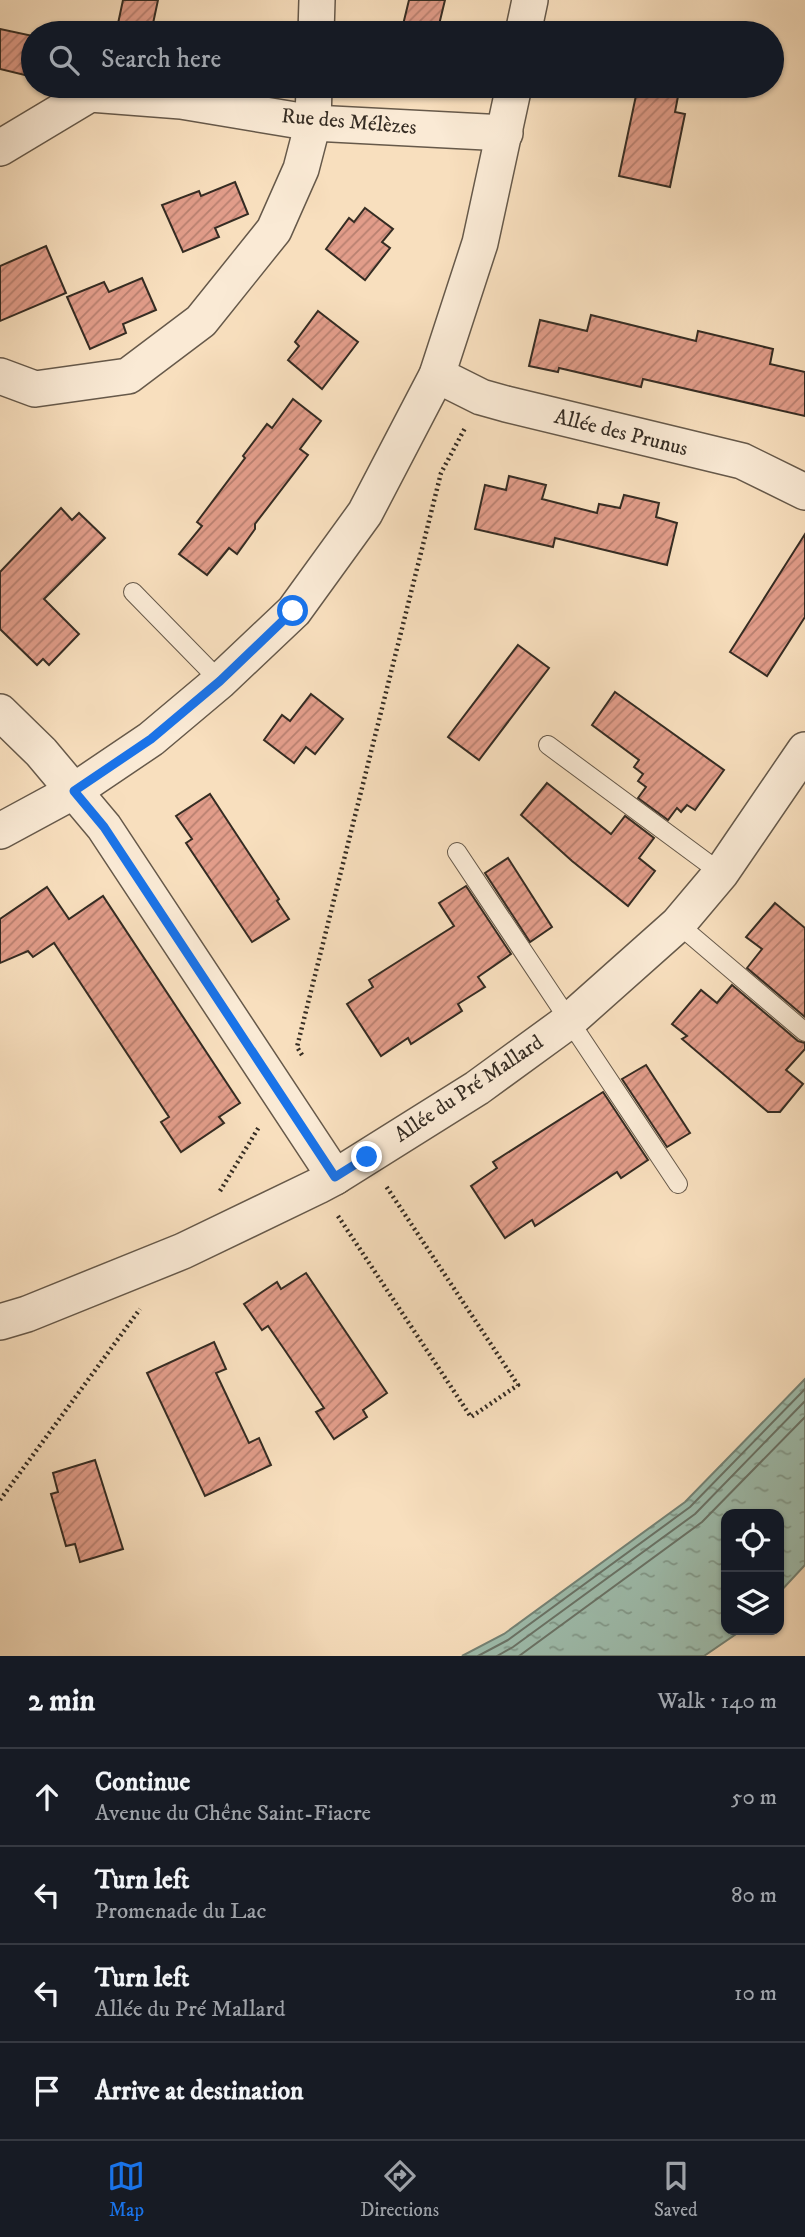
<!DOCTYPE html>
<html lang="en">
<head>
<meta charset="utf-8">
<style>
	:root { --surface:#171b24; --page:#242831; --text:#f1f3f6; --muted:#9ea1a6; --line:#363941; --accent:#1a73e8 }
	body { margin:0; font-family:"IM FELL DW Pica",serif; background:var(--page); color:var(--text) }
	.controls { position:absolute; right:21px; bottom:21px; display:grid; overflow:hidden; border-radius:14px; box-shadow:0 2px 5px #0004 }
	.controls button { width:63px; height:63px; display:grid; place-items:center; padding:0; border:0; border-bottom:2px solid var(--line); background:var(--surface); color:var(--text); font:35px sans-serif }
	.stop { position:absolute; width:21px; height:21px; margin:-16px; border:5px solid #1a73e8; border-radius:50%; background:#fff }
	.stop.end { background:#1a73e8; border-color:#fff; box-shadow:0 2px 7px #0008 }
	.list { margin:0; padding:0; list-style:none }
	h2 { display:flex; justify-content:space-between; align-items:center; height:91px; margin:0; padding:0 28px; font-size:30px }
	h2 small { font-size:23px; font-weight:400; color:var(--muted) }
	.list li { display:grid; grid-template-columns:46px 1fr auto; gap:21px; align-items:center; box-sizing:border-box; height:98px; padding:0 28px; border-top:2px solid var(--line) }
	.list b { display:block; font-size:26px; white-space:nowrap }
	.list p { margin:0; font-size:23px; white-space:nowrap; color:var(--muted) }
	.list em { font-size:23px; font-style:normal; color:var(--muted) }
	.icon { flex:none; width:38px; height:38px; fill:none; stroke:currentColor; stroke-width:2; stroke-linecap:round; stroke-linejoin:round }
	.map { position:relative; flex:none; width:805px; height:1656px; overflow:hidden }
	.search { position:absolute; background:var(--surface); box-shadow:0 2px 5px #0004; left:21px; right:21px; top:21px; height:77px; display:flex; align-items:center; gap:18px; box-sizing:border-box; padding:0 24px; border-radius:38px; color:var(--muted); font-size:26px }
	.sheet { height:483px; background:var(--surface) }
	nav { display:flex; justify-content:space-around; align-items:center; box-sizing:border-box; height:98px; border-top:2px solid var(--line); background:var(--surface); font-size:19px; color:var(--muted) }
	nav a { display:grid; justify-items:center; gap:4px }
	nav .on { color:var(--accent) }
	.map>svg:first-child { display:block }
</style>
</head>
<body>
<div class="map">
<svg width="805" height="1656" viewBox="0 0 805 1656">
	<defs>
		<pattern id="water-ripples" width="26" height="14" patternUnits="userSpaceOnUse" patternTransform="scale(1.75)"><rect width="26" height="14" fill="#9ebdad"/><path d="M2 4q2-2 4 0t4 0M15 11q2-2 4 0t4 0" fill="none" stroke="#829a8c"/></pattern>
		<pattern id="building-hatch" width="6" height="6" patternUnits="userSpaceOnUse" patternTransform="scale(1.75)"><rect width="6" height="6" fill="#e29d8a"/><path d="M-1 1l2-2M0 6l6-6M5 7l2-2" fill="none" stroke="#b88070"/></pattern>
	</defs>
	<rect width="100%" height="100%" fill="#f8dfbe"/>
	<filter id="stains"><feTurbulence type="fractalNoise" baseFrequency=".00286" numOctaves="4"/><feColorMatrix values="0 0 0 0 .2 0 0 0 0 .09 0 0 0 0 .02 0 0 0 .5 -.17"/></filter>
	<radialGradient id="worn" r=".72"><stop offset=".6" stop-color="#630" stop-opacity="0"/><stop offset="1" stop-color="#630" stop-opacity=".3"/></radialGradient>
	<!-- water -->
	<path fill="url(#water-ripples)" stroke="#748376" stroke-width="2" d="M805,1379V1565L779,1593V1514H726V1630H742L704,1656H462L504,1634L685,1502Z"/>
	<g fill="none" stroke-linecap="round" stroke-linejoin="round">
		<!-- shore -->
		<g stroke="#6a7468" stroke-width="2">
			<path d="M478,1656L508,1640L690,1507L805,1389"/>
			<path d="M497,1656L513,1647L695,1514L805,1401"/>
			<path d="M519,1656L702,1522L805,1417"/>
		</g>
	</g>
	<!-- building -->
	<g fill="url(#building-hatch)" stroke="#352c23" stroke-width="2">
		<path d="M123,0H158L151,33H116Z"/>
		<path d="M409,0H445L437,33H401Z"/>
		<path d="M0,29L33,36V77L0,69Z"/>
		<path d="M638,86H680L675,112L685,114L670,187L619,176Z"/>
		<path d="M235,182L248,214L215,228L219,237L183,252L162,205L199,191L201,196Z"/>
		<path d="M365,208L393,229L382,242L390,248L365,280L326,249L349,218L354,222Z"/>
		<path d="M46,246L66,293L0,321V266Z"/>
		<path d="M142,278L156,310L123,324L126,333L90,349L67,297L104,282L109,292Z"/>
		<path d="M318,311L358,342L322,389L288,360L299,346L295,342Z"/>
		<path d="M591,315L696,341L698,331L773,349L770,364L805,372V416L643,379L641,387L559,368L558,372L529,366L540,320L587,331Z"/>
		<path d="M293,399L321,421L300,449L308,455L255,524V529L237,554L229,548L207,575L179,554L202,526L197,522L245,458L243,456L267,424L272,428Z"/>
		<path d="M509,476L546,485L542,499L597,513L599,504L620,508L624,495L659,503L656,517L677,523L667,565L555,538L553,547L475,529L485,485L506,490Z"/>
		<path d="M61,508L72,520L79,513L105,538L44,599L79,634L49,665L43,659L37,665L0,629V572Z"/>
		<path d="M805,534V617L767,676L730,652Z"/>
		<path d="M518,645L549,668L479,760L448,737Z"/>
		<path d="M615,692L724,770L695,810L687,805L681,812L677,808L668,820L638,798L646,787L638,781L643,774L634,767L639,760L592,725Z"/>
		<path d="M311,694L343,719L315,754L306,747L294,763L264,740L282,715L290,721Z"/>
		<path d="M547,783L611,834L625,816L654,838L639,858L655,871L628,906L572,861L521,815Z"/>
		<path d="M210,794L279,899L277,901L289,919L252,942L186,843L192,839L176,816Z"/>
		<path d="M508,858L552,927L530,942L485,873Z"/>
		<path d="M466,886L511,954L478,977L485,987L458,1004L462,1011L411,1044L408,1038L381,1056L347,1004L373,987L369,980L454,926L439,903Z"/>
		<path d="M47,887L69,919L103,896L240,1103L219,1117L224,1123L181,1152L161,1122L169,1117L54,943L33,957L28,951L0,963V919Z"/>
		<path d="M775,903L805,928V1017L747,968L762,949L746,937Z"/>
		<path d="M732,985L798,1041L805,1043V1049L786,1070L803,1084L780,1112H768L682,1039L687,1036L672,1024L701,990L717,1003Z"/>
		<path d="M646,1065L690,1133L667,1147L622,1079Z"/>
		<path d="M603,1092L648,1160L621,1178L617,1172L535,1226L532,1220L505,1238L471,1186L497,1168L493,1162Z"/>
		<path d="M306,1273L387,1393L363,1410L367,1417L334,1439L316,1412L324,1408L284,1349L268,1326L262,1330L244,1304L277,1282L281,1289Z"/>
		<path d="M214,1342L226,1369L216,1373L249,1443L259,1438L271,1465L205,1496L147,1373Z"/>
		<path d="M95,1460L123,1549L80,1562L75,1544L66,1546L51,1494L58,1492L53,1473Z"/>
	</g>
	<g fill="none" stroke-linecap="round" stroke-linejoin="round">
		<defs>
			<g id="lane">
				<path d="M133,592L220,681"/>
				<path d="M548,745L721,873"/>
				<path d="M457,852L678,1184"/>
				<path d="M678,924L805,1032"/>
			</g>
			<g id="street">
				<path d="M316,33L317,0"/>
				<path d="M523,33L530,0"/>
				<path d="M0,148L90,94L181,101L313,123L505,133"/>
				<path d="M437,375L481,397L506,404L742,461L805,492"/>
				<path d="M0,376L35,389L128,376L201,321L274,230L301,169L313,123L314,86"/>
				<path d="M0,712L41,752L104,827L335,1177"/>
				<path d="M0,831L74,791L151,739L220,681L294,611L365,513L437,375L480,243L514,86"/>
				<path d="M0,1322L27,1314L183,1251L318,1186L335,1177L477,1088L569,1021L678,924L721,873L805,750"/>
			</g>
		</defs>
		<!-- lane casing -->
		<use href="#lane" stroke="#66594a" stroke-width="20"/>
		<!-- street casing -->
		<use href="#street" stroke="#66594a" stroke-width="38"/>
		<!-- path -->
		<g stroke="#352c23" stroke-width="4.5" stroke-dasharray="2 3.5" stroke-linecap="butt">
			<path d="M302,1055L297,1047L441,473L465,428"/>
			<path d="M220,1191L259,1127"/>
			<path d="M338,1216L471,1417L518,1385L386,1186"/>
			<path d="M0,1500L140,1309"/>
		</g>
		<!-- lane -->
		<use href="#lane" stroke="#faead5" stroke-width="18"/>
		<!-- street -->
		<use href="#street" stroke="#faead5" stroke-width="35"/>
	</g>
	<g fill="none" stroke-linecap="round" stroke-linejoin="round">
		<!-- route -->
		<path stroke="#1a73e8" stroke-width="9" d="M293,611L220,681L151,739L74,791L104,827L335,1177L367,1157"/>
	</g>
	<g text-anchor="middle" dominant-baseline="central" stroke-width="5" stroke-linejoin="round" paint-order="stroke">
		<!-- street labels -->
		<g font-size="21" fill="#352c23" stroke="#faead5">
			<text transform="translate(349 122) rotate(5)">Rue des Mélèzes</text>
			<text transform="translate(621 433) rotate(14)">Allée des Prunus</text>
			<text transform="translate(469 1089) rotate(-34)">Allée du Pré Mallard</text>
		</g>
	</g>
	<rect width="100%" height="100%" filter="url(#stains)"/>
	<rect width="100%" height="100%" fill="url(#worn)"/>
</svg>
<div class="controls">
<button><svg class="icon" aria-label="locate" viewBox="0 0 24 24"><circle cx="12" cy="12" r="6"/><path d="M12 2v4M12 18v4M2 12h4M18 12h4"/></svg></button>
<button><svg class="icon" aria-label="layers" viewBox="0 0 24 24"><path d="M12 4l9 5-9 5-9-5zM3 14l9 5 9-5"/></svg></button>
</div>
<div class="stop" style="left:293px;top:611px"></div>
<div class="stop end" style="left:367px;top:1157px"></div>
<div class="search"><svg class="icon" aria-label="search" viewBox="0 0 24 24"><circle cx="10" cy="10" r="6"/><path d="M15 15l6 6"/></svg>Search here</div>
</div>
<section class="sheet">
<h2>2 min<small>Walk · 140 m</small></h2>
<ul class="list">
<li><svg class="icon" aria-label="ahead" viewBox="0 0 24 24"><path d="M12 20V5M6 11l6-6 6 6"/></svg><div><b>Continue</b><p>Avenue du Chêne Saint-Fiacre</p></div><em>50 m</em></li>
<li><svg class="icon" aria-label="left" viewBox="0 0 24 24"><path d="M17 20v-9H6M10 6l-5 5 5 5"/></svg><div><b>Turn left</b><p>Promenade du Lac</p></div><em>80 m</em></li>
<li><svg class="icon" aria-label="left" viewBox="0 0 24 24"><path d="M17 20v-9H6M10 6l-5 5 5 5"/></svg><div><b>Turn left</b><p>Allée du Pré Mallard</p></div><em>10 m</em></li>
<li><svg class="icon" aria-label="arrive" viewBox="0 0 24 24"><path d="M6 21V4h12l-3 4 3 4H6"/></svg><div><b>Arrive at destination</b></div></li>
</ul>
</section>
<nav>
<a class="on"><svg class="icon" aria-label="map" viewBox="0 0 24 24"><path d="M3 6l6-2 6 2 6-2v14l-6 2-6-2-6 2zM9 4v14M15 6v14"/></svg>Map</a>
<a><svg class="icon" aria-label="directions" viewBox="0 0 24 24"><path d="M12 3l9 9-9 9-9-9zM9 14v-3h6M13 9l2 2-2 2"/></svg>Directions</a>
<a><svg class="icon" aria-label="saved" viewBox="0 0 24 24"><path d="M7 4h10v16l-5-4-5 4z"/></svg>Saved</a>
</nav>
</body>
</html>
